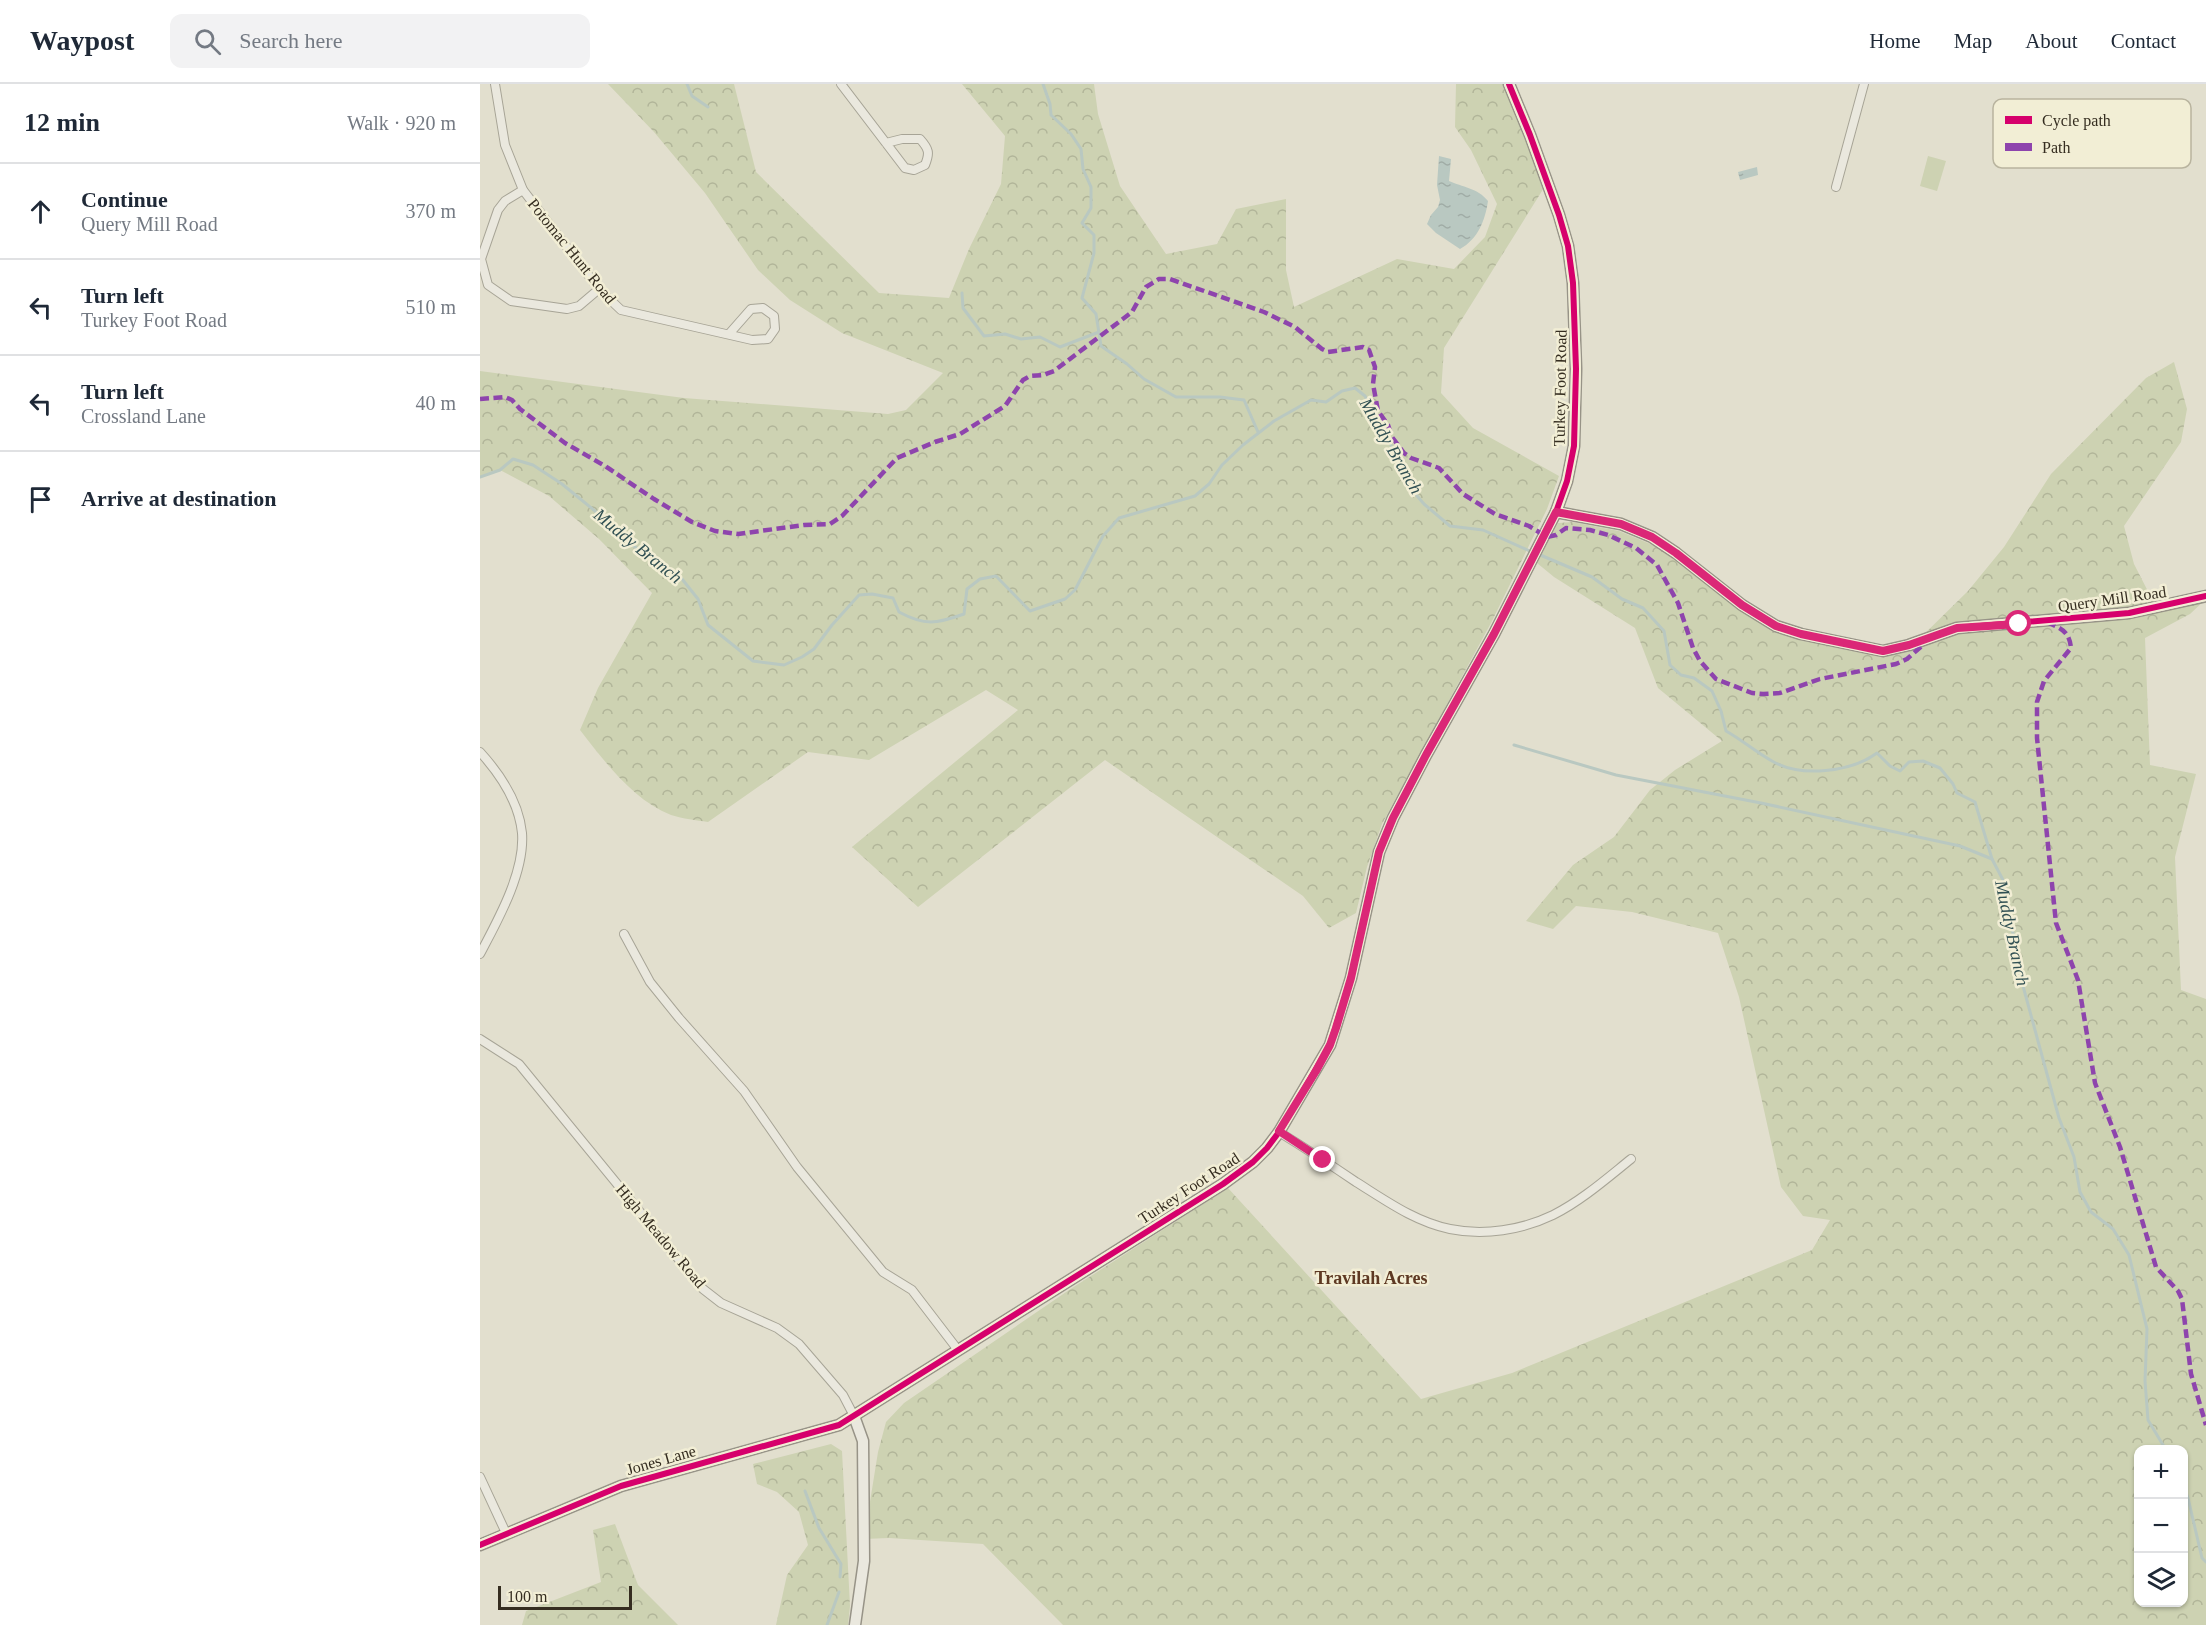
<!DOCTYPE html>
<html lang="en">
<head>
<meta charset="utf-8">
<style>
	:root { --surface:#fff; --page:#f2f2f3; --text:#1f2937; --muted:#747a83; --line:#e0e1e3 }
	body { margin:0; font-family:Georgia,serif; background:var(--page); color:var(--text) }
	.controls { position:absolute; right:18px; bottom:18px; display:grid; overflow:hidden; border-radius:12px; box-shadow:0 2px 4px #0004 }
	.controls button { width:54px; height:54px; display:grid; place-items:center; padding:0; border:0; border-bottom:2px solid var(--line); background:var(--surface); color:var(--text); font:30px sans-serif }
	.scale { position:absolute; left:18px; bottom:15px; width:134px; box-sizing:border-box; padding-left:6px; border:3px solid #352d20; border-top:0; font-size:16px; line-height:21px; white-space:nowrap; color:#352d20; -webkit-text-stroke:4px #f2eed5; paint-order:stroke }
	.stop { position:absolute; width:18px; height:18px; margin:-14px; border:4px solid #db2777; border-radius:50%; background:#fff }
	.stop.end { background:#db2777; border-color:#fff; box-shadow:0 2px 6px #0008 }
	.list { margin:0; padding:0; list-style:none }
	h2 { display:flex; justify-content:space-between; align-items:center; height:78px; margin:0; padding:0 24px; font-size:26px }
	h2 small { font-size:20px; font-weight:400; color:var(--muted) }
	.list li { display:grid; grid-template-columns:39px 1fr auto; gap:18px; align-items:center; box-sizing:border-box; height:96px; padding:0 24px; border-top:2px solid var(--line) }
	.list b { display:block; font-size:22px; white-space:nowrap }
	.list p { margin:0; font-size:20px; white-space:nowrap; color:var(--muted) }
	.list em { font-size:20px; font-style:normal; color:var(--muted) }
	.icon { flex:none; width:33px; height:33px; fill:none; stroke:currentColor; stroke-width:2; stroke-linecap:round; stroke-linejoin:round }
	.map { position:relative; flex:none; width:1726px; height:1541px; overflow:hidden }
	header { display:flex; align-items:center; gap:36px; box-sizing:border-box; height:84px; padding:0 30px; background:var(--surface); border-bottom:2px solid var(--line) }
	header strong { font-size:28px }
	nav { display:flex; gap:33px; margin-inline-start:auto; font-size:21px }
	.search { width:420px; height:54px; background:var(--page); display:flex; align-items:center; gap:15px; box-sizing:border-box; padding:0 21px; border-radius:12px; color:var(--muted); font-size:22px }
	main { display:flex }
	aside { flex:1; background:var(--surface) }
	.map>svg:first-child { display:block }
</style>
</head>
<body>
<header>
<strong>Waypost</strong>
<div class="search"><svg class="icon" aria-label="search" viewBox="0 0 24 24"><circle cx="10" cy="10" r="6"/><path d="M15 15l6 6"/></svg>Search here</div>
<nav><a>Home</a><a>Map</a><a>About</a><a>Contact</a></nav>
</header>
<main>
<aside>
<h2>12 min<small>Walk · 920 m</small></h2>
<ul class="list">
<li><svg class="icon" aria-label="ahead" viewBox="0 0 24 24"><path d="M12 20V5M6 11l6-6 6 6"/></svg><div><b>Continue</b><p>Query Mill Road</p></div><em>370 m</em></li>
<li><svg class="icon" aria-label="left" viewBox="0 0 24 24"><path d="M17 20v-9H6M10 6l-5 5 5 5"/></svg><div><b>Turn left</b><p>Turkey Foot Road</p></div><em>510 m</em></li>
<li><svg class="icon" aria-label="left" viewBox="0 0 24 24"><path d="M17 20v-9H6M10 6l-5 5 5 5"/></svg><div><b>Turn left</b><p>Crossland Lane</p></div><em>40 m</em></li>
<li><svg class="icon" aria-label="arrive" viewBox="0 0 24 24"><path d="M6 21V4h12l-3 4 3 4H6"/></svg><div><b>Arrive at destination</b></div></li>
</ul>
</aside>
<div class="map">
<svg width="1726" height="1541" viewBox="0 0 1726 1541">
	<defs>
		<pattern id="forest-crowns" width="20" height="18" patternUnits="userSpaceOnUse" patternTransform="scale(1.5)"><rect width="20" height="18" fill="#cdd2b2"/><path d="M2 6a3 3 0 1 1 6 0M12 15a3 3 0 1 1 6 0" fill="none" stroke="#b1b599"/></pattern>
		<pattern id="water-ripples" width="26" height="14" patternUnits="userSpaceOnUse" patternTransform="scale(1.5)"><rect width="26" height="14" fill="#b9c8c1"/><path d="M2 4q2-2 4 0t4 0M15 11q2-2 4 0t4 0" fill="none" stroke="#a0aca6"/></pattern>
	</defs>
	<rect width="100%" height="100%" fill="#e2dfce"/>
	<!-- forest -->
	<g fill="url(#forest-crowns)" fill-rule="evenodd">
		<path d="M128,0H254L276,88L399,209L469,214L489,165L521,100L525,52L482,0H614L618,30L640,102L686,170L737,160L756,125L806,115V186L814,223L917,175L974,185L1005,153L1017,120L991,66L975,43L976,0H1029L1067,99L964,264L961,309L993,344L1079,392L1067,425L1011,539L902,740L887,783L876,829L849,844L823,812L625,676L438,823L372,763L538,626L506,606L389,676L328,668L228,738C216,736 203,735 191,731C153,716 125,678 100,646L118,604L172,509L119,455L69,412L20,386L0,393V287L204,314L408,330L426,326L463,289L362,249L310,216L278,186L225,109L174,48Z"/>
		<path d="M1694,278L1707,325L1701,358L1644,442L1654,480L1676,523L1726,515L1710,530L1665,554L1670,681L1716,690L1695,773L1701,906L1726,915V1541H583L503,1460L409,1454L384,1455L398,1368L406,1338L424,1319L589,1206L748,1104L941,1315L1032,1289L1332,1166L1350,1136L1323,1132L1301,1103L1259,913L1238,849L1152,828L1096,822L1073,845L1046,837L1093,781L1134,753L1170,706L1195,686L1242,657L1178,604L1155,544L1074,493L1057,479L1078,439L1092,438L1139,447L1168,459L1196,473L1296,547L1428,566L1488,507L1524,463L1571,390L1666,294ZM1658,1366H1704V1518H1658Z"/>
		<path d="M351,1360L362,1367L370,1522L368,1541H296L307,1491L328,1461L319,1428L297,1408L277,1400L273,1380Z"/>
		<path d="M135,1440L158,1501L198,1541H42L46,1527L121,1498L113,1446Z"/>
	</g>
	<!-- pitch -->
	<path fill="#cdd2b2" d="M1448,72L1466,77L1457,107L1440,102Z"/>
	<!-- water -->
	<g fill="url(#water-ripples)">
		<path d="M959,72L971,75L969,97C982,103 998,104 1008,117C1005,137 998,155 980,165L956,149L947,140L951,131L958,123L960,116L957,101Z"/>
		<path d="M1277,83L1278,91L1260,96L1258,88Z"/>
	</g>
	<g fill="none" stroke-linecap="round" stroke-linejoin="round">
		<!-- stream -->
		<g stroke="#b9c8c1" stroke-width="3">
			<path d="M207,0L212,12L228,23"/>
			<path d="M563,0L570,20L571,31L591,50L601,65L603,85L611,103V124L602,139L614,151V169L602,214L616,230L621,262L647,280L664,295L696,313H740L764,316L778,348"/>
			<path d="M482,209L483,224L504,252L525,250L541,255L560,253L580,263L619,248"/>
			<path d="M0,393L20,386L33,375L53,381L82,400L126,436L150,459L174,478L202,495L218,515L228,541L273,577L304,581L322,573L334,565L352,541L379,511L392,510L413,514L419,528C445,542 456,540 484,530L487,505L500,495L516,492L550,527L585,515L595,506L623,452L639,434L715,412L729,400L742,381L763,361L794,337L831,316L846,318L862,307L875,304L885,312L911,361L921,386L932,406L944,420L970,442L1003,446L1052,468"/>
			<path d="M1058,470L1112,493L1142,515L1163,524L1184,547L1190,581L1201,591L1214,594L1232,607L1241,627L1246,647C1262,656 1276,668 1292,677C1321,694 1371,688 1397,669L1410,682L1420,687L1429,678L1443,677L1460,684L1473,700L1477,709L1495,718L1512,775L1523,796L1528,831L1534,853L1537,880L1579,1034L1594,1073L1600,1108L1611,1128L1633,1145L1649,1171L1667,1245L1665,1297L1668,1336L1686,1366"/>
			<path d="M1034,661L1136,691L1281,719L1480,762L1512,775"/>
			<path d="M1704,1403L1708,1414L1722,1474L1726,1478"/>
			<path d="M325,1407L339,1444L361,1480L360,1493"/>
			<path d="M347,1541L359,1508"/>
		</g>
		<defs>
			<g id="street">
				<path d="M15,0L25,61L43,106L119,205L141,226L272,256L288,255L295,245L294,232L283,224L271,225L249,250"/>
				<path d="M361,0L425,84L434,86L445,81C450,69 449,65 440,55H422L406,59"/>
				<path d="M1356,103L1384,0"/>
				<path d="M43,106L25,117L18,126L1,175L8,201L31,217L87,225L99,222L119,205"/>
				<path d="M0,668C20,690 39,719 42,749C45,788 18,836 0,870"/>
				<path d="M144,850L170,898L199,934L264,1007L317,1083L403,1188L432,1206L478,1266"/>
				<path d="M0,955L39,980L223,1205L241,1219L297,1244L319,1260L363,1311L374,1332"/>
				<path d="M799,1048C825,1064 851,1081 876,1098C905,1116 935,1138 970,1145C1004,1152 1042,1146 1073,1131C1101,1117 1126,1095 1151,1075"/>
				<path d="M0,1393L26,1449"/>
			</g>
			<g id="secondary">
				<path d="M1076,428L1141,440L1172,453L1196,469L1262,521L1296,542L1321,550L1403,567L1429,561L1477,544L1649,529L1726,512"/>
				<path d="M374,1332L383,1357L384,1477L375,1541"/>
				<path d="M0,1461L141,1402L359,1341L743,1100L773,1078L787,1064L799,1048L850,961L871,894L899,768L913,734L946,671L1014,550L1076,428L1087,397L1094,362L1096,285L1093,199L1088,162L1079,131L1050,51L1029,0"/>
			</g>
		</defs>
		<!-- street casing -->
		<use href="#street" stroke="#a7a496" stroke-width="10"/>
		<!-- secondary casing -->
		<use href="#secondary" stroke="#979387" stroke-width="13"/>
		<!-- street -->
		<use href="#street" stroke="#eae8de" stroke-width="8"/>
		<!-- secondary -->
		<use href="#secondary" stroke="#eae8de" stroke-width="10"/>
		<!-- quiet -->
		<g stroke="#8e44ad" stroke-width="4.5" stroke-dasharray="9 4.5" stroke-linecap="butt">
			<path d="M0,315L25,313L32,316L40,325L85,359L125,382L174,415L212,438L235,447L258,450L324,441L350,440L362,432L417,374L455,358L480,350L525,322L543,296L550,292L563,291L574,287L652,228L666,203L679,195H690L784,228L815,243L842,265L848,268L883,263L889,266L895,283L893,300L898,327L908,341L912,353L924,369L931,374L959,384L983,410L1015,430L1049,442L1067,453L1076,451L1086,444L1110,446L1128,451L1156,464L1177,481L1198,519L1213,564L1220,577L1236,595L1272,609L1283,610L1300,609L1340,595L1416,580L1427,575L1444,560"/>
			<path d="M1567,538C1582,545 1589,547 1591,564L1564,597L1557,618V654L1576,839L1598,896L1615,999L1640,1063L1676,1183L1698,1207L1702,1215L1711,1290L1726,1341"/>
		</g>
		<defs>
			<g id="cycleway">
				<path d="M1076,428L1141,440L1172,453L1196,469L1262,521L1296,542L1321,550L1403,567L1429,561L1477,544L1649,529L1726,512"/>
				<path d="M0,1461L141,1402L359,1341L743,1100L773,1078L787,1064L799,1048L850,961L871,894L899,768L913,734L946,671L1014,550L1076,428L1087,397L1094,362L1096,285L1093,199L1088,162L1079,131L1050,51L1029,0"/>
			</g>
		</defs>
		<!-- cycleway casing -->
		<use href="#cycleway" stroke="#f2eed5" stroke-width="10"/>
		<!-- cycleway -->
		<use href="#cycleway" stroke="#d6006c" stroke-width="6"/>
	</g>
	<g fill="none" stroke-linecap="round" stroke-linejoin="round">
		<!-- route -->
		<path stroke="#db2777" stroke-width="8" d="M843,1076L799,1047L836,987L850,961L856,944L871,894L899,768L913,734L946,671L1014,550L1076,428L1141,440L1172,453L1196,469L1262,521L1296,542L1321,550L1403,567L1429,561L1477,544L1539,540"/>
	</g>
	<g text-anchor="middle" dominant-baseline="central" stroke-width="5" stroke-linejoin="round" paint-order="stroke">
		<!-- street labels -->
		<g font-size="16" fill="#352d20" stroke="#f2eed5">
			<text transform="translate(92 167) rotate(51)">Potomac Hunt Road</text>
			<text transform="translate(1080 304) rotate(-89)">Turkey Foot Road</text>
			<text transform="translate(1632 515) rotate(-8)">Query Mill Road</text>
			<text transform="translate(709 1104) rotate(-33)">Turkey Foot Road</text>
			<text transform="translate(181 1152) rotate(50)">High Meadow Road</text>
			<text transform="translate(181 1376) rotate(-16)">Jones Lane</text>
		</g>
		<!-- water labels -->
		<g font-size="18" font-style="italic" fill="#315053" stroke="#f2eed5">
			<text transform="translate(911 362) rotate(60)">Muddy Branch</text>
			<text transform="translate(158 462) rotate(39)">Muddy Branch</text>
			<text transform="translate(1532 849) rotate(78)">Muddy Branch</text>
		</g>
		<!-- neighbourhood labels -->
		<g font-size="18" font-weight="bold" fill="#5e3923" stroke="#f2eed5">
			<text x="891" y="1194">Travilah Acres</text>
		</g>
	</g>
	<!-- legend -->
	<rect x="1513" y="15" width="198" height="69" rx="9" fill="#f2eed5" stroke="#b9b49f" stroke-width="1.5"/>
	<rect x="1525" y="32" width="27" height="8" fill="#d6006c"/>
	<rect x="1525" y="59" width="27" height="8" fill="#8e44ad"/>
	<g font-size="16" fill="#352d20">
		<text x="1562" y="42">Cycle path</text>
		<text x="1562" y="69">Path</text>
	</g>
</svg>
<div class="controls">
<button>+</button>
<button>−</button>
<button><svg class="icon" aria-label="layers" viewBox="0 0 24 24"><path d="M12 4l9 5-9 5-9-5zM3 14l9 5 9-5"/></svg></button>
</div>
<div class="scale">100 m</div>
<div class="stop" style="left:1539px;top:540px"></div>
<div class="stop end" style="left:843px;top:1076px"></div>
</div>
</main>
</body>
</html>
